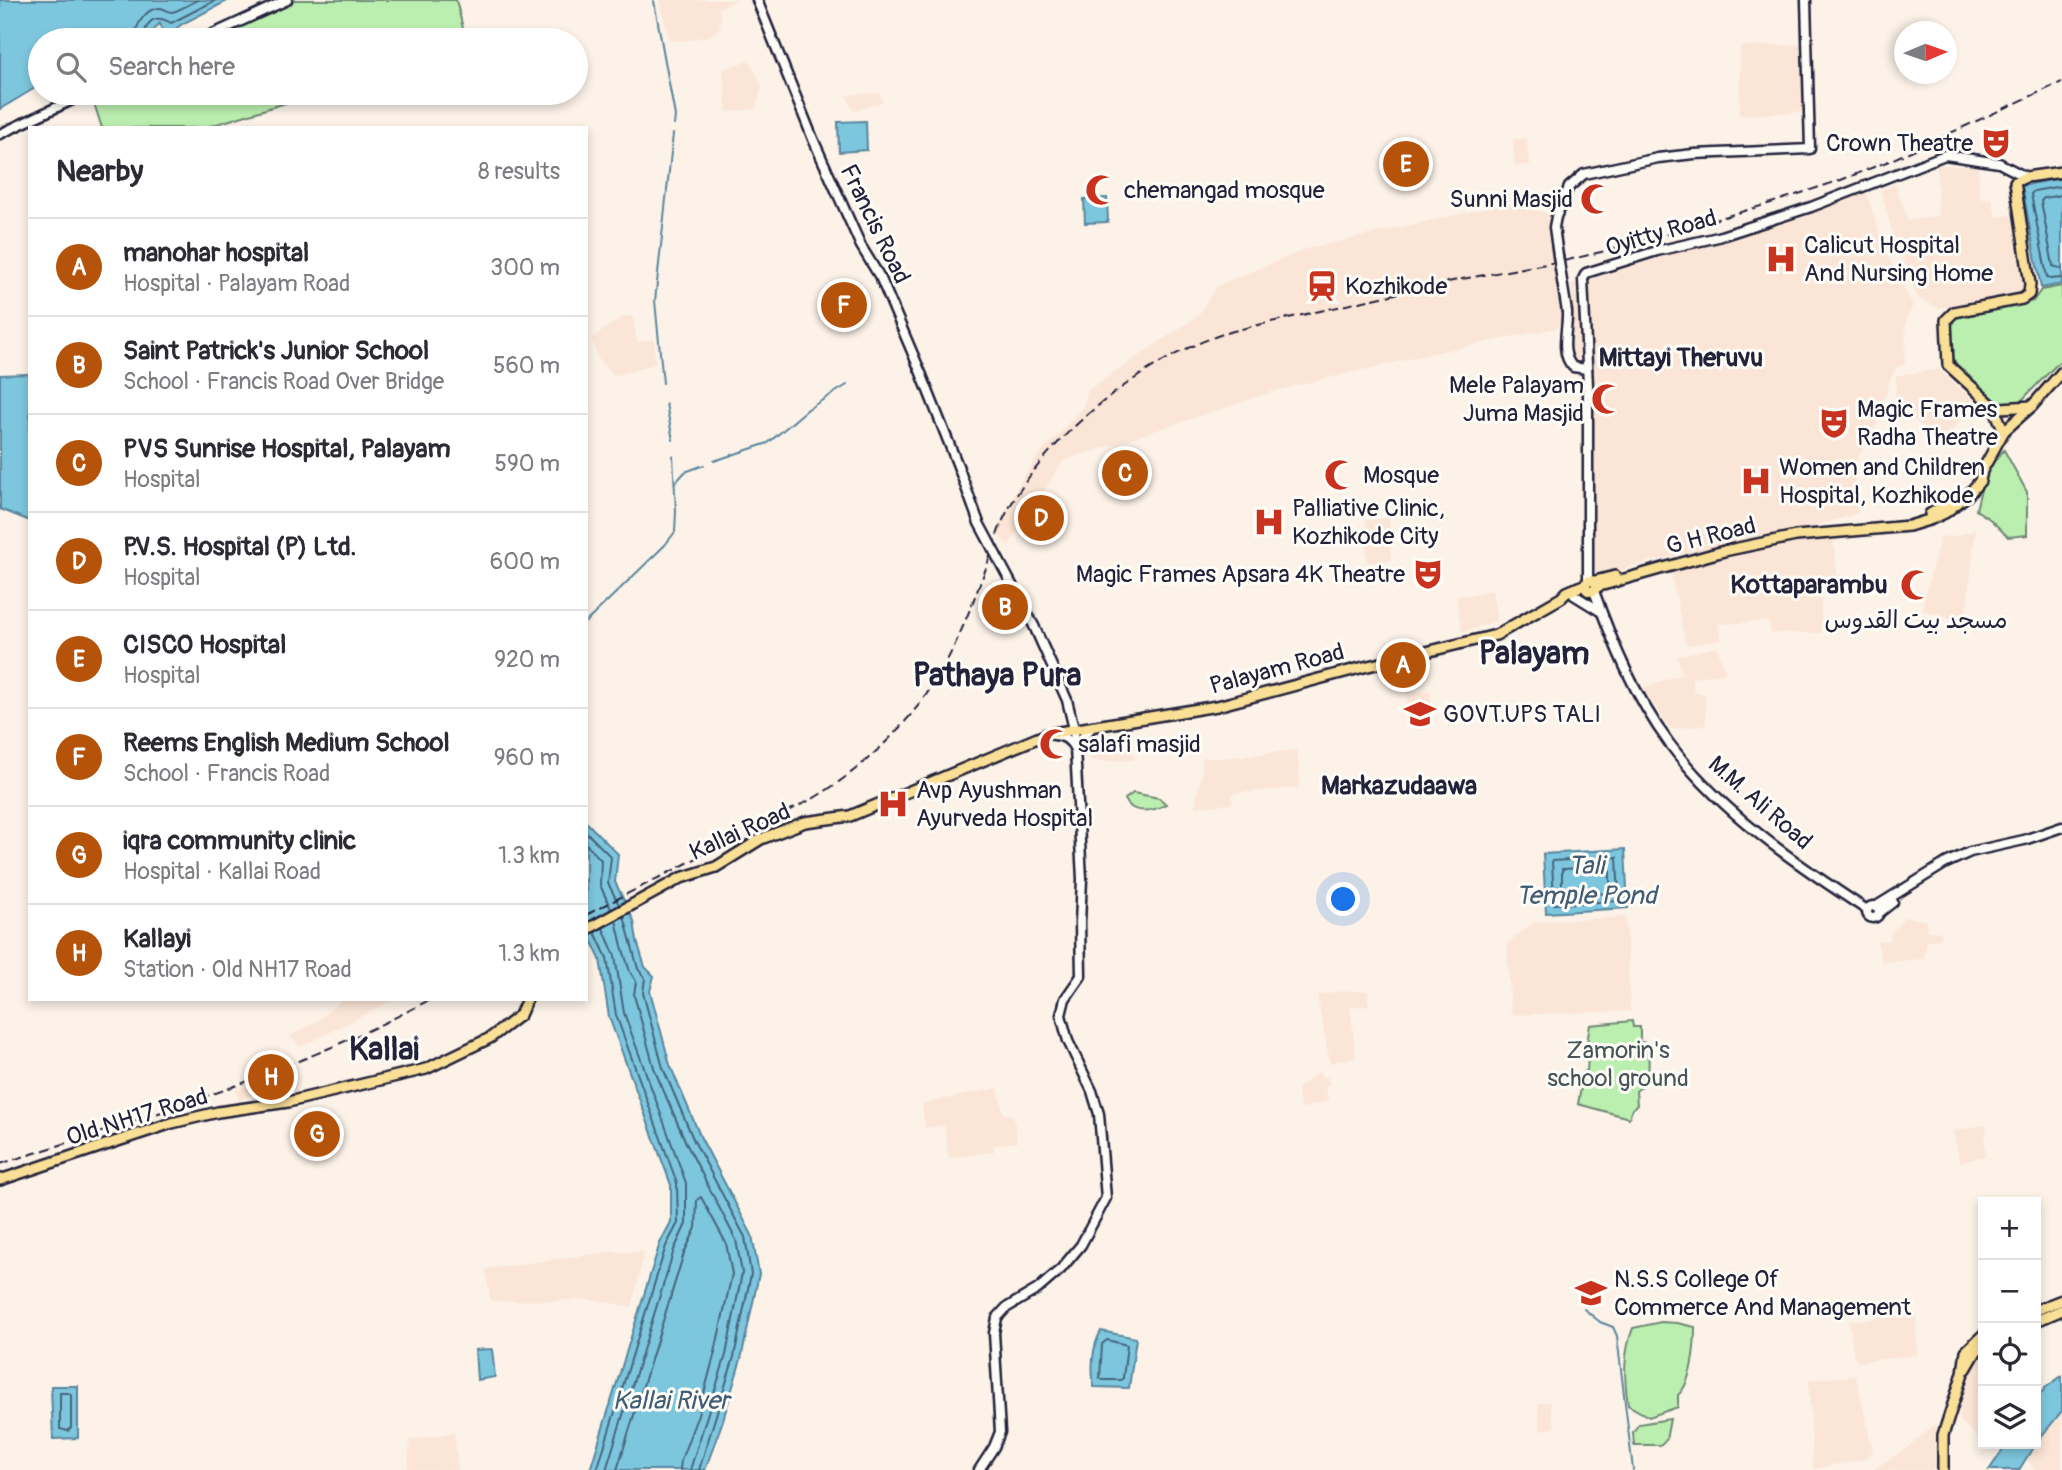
<!DOCTYPE html>
<html lang="en">
<head>
<meta charset="utf-8">
<style>
	:root { --surface:#fff; --page:#f2f2f3; --text:#2b2b33; --muted:#7c7c81; --line:#e1e1e2; --accent:#b45309 }
	body { margin:0; font-family:Pangolin,"Playpen Sans Arabic",sans-serif; background:var(--page); color:var(--text) }
	.controls { position:absolute; right:21px; bottom:21px; display:grid; overflow:hidden; border-radius:0px; box-shadow:0 4px 10px #0003 }
	.controls button { width:63px; height:63px; display:grid; place-items:center; padding:0; border:0; border-bottom:2px solid var(--line); background:var(--surface); color:var(--text); font:35px sans-serif }
	.compass { position:absolute; left:1894px; top:21px; width:63px; height:63px; border-radius:50%; background:var(--surface); box-shadow:0 4px 10px #0003; rotate:88deg }
	.you { position:absolute; left:1344px; top:900px; width:24px; height:24px; margin:-18px; border:5px solid #fff; border-radius:50%; background:#1a73e8; box-shadow:0 0 0 10px #1a73e833 }
	.badge { display:grid; place-items:center; width:46px; height:46px; border-radius:50%; background:var(--accent); color:#fff; font-size:23px; font-weight:700 }
	.pin { position:absolute; translate:-50% -50%; border:4px solid #fff; box-shadow:0 2px 7px #0006 }
	.list { margin:0; padding:0; list-style:none }
	h2 { display:flex; justify-content:space-between; align-items:center; height:91px; margin:0; padding:0 28px; font-size:30px }
	h2 small { font-size:23px; font-weight:400; color:var(--muted) }
	.list li { display:grid; grid-template-columns:46px 1fr auto; gap:21px; align-items:center; box-sizing:border-box; height:98px; padding:0 28px; border-top:2px solid var(--line) }
	.list b { display:block; font-size:26px; white-space:nowrap }
	.list p { margin:0; font-size:23px; white-space:nowrap; color:var(--muted) }
	.list em { font-size:23px; font-style:normal; color:var(--muted) }
	.icon { flex:none; width:38px; height:38px; fill:none; stroke:currentColor; stroke-width:2; stroke-linecap:round; stroke-linejoin:round }
	.map { position:relative; flex:none; width:2062px; height:1470px; overflow:hidden }
	.search { position:absolute; background:var(--surface); box-shadow:0 4px 10px #0003; left:28px; top:28px; width:560px; height:77px; display:flex; align-items:center; gap:18px; box-sizing:border-box; padding:0 24px; border-radius:38px; color:var(--muted); font-size:26px }
	.panel { position:absolute; background:var(--surface); box-shadow:0 4px 10px #0003; left:28px; top:126px; width:560px; height:875px; border-radius:0px }
	.map>svg:first-child { display:block }
</style>
</head>
<body>
<div class="map">
<svg width="2062" height="1470" viewBox="0 0 2062 1470">
	<rect width="100%" height="100%" fill="#fcf2e8"/>
	<filter id="ink" filterUnits="userSpaceOnUse"><feTurbulence type="fractalNoise" baseFrequency=".0143" numOctaves="2"/><feDisplacementMap in="SourceGraphic" scale="14" xChannelSelector="R" yChannelSelector="G"/><feConvolveMatrix kernelMatrix="1 2 1 2 8 2 1 2 1" color-interpolation-filters="sRGB"/></filter>
	<g filter="url(#ink)">
		<!-- built -->
		<g fill="#fbe5d6">
			<path d="M660,0H738L718,8L721,18L719,29L710,36L683,41L669,40Z"/>
			<path d="M1802,44L1804,112L1740,115V47Z"/>
			<path d="M749,60L762,86L756,109L727,112L723,70Z"/>
			<path d="M880,93L882,102L854,111L846,95Z"/>
			<path d="M1526,138L1530,165L1515,166L1513,140Z"/>
			<path d="M1937,165L1978,166L1980,199L1991,198L1996,217L2015,215L2028,285L2026,291L2019,294L1938,308L1918,298L1894,238L1881,190L1895,184L1908,221L1938,216Z"/>
			<path d="M1866,192L1886,253L1913,305L1906,319L1905,365L1897,366L1889,383L1871,442H1868L1853,464L1858,513L1818,525L1634,565L1602,578L1591,566L1593,390L1590,280L1652,260L1800,218Z"/>
			<path d="M1508,203L1550,214L1564,306L1562,323L1556,328L1429,354L1278,390L1063,461L1008,546L996,532L1020,482L1038,456L1083,408L1088,390L1198,316L1217,286L1306,249Z"/>
			<path d="M1572,283H1581L1583,367L1578,366L1572,359Z"/>
			<path d="M633,316L637,342L654,339L655,364L614,376L598,359L592,338L623,317Z"/>
			<path d="M1939,369L1976,403L1941,443L1896,403V376Z"/>
			<path d="M1389,518L1391,560L1367,563L1366,520Z"/>
			<path d="M1976,529L1965,622L1922,610L1940,537L1958,536Z"/>
			<path d="M1833,535L1839,589L1821,591V633H1771L1769,621L1718,624L1722,640L1686,645L1670,568Z"/>
			<path d="M1492,590L1497,621L1462,632L1456,597Z"/>
			<path d="M1717,647L1726,673L1692,678L1694,692L1705,694L1706,725L1670,729L1642,688L1682,674L1677,656Z"/>
			<path d="M1430,691L1433,723L1408,727L1406,692Z"/>
			<path d="M1111,733L1132,744L1134,760L1109,761L1090,760L1087,748L1103,747L1102,735Z"/>
			<path d="M1297,750L1300,783L1298,788L1233,793L1231,804L1195,807L1202,773V758H1224Z"/>
			<path d="M1626,917L1630,1011L1511,1015L1507,944L1534,922Z"/>
			<path d="M1904,917L1926,921L1927,931L1941,932V938L1927,941L1924,959L1882,962L1877,941H1890L1891,934Z"/>
			<path d="M1344,991H1367L1369,1005L1350,1007L1356,1057L1330,1063L1317,995Z"/>
			<path d="M343,999H395L300,1047L290,1036L316,1022Z"/>
			<path d="M1319,1072L1322,1077H1327L1329,1085L1325,1087L1329,1101L1301,1109L1297,1088Z"/>
			<path d="M266,1078L270,1088L239,1100L235,1090Z"/>
			<path d="M998,1088L1003,1113L1014,1117L1017,1142L993,1146L994,1151L949,1158L944,1125L925,1128L922,1104Z"/>
			<path d="M1985,1125L1987,1133L1985,1135V1156L1960,1162L1953,1131Z"/>
			<path d="M611,1252H644L632,1307L594,1300L491,1301L485,1269Z"/>
			<path d="M1916,1315L1917,1355L1857,1362L1854,1357L1849,1321Z"/>
			<path d="M1983,1353V1442L1960,1421L1961,1401L1976,1359Z"/>
			<path d="M1856,1376L1873,1452L1865,1459L1813,1469L1809,1379Z"/>
			<path d="M1550,1402L1554,1428L1540,1430L1538,1403Z"/>
			<path d="M2062,1411V1470H2035L2026,1458L2041,1435Z"/>
			<path d="M1936,1424L1935,1470H1872L1907,1448Z"/>
			<path d="M454,1432L458,1470H408L410,1440Z"/>
		</g>
		<!-- green -->
		<g fill="#bbefaf" stroke="#6e8875" stroke-width="2">
			<path d="M287,0H456L466,40H201Z"/>
			<path d="M106,93H318L204,128H102L93,100Z"/>
			<path d="M2062,286V359L2019,403L1999,404C1988,395 1965,379 1958,367C1950,355 1948,330 1955,318L1963,316L2033,301L2041,290Z"/>
			<path d="M2004,450L2027,492V535L2008,537L1991,520L1976,510C1981,487 1986,467 2004,450Z"/>
			<path d="M1133,793L1159,798L1166,804C1153,812 1131,815 1125,799Z"/>
			<path d="M1632,1021L1633,1027H1640V1042L1646,1043C1650,1060 1652,1081 1636,1091L1637,1105L1632,1109L1629,1118L1578,1104L1584,1072L1587,1071L1588,1057L1585,1055L1590,1025Z"/>
			<path d="M1661,1322L1677,1323L1695,1327C1695,1346 1692,1383 1678,1395V1407L1649,1417L1628,1405C1624,1378 1623,1354 1633,1328Z"/>
			<path d="M1670,1419L1666,1440L1660,1445H1634L1633,1432L1639,1424Z"/>
		</g>
		<!-- water -->
		<g fill="#7dc7de" stroke="#59859d" stroke-width="2">
			<path d="M0,0H229L182,24L168,35L162,31L160,23C153,29 153,36 145,40H40V85L0,109Z"/>
			<path d="M866,121L867,150L839,152L838,122Z"/>
			<path d="M2062,178V284L2041,288L2022,186Z"/>
			<path d="M1107,198L1108,222L1085,223L1084,199Z"/>
			<path d="M27,374L30,375V521L0,509V375Z"/>
			<path d="M586,822L618,854L615,882L634,921L637,941L645,967L654,976L650,991L670,1065L701,1138L752,1235L759,1274L741,1359L723,1420L705,1470H590L660,1243L671,1222V1185L609,1017L600,959L586,929Z"/>
			<path d="M1625,849L1628,908L1546,913L1543,854Z"/>
			<path d="M1101,1331L1136,1338L1129,1388L1094,1387C1091,1369 1092,1347 1101,1331Z"/>
			<path d="M492,1349L495,1377L477,1380L475,1350Z"/>
			<path d="M2062,1376V1411L2036,1443V1399L2046,1387Z"/>
			<path d="M51,1386H78V1438L53,1439Z"/>
			<path d="M2007,1444H2035L2019,1470H1989Z"/>
		</g>
		<g fill="none" stroke-linecap="round" stroke-linejoin="round">
			<!-- shore -->
			<g stroke="#46647c" stroke-width="2">
				<path d="M134,40C135,27 145,7 161,8C165,9 168,12 172,12C179,11 191,3 198,0"/>
				<path d="M143,40C146,21 154,13 171,23L216,0"/>
				<path d="M2062,186L2034,191L2031,194L2047,277L2050,279L2062,278"/>
				<path d="M2062,195L2044,198L2041,201L2053,266L2062,269"/>
				<path d="M586,832L611,857L608,883L619,905"/>
				<path d="M586,844L601,860L600,885L611,909"/>
				<path d="M1617,857L1619,901L1554,904L1552,861Z"/>
				<path d="M1608,867L1610,870V893L1565,896L1562,894V869Z"/>
				<path d="M624,916L638,969L645,978L643,993L663,1068L694,1141L745,1237L751,1274L734,1357L699,1470"/>
				<path d="M616,920L622,946L630,972L636,981L634,995L655,1071L687,1145L736,1240L742,1273L726,1355L690,1470"/>
				<path d="M603,928L615,956L624,1013L686,1183V1224L674,1250L606,1470"/>
				<path d="M595,932L607,958L616,1015L677,1183L678,1223L666,1246L597,1470"/>
				<path d="M1107,1340L1127,1345L1123,1378L1121,1380H1103L1100,1378L1102,1344Z"/>
				<path d="M60,1393H68L71,1395V1428L68,1431L60,1429Z"/>
				<path d="M617,1470L684,1253L696,1228L697,1200L701,1197L726,1243L732,1274L715,1352L699,1412L681,1460L680,1470"/>
			</g>
			<!-- stream -->
			<g stroke="#59859d" stroke-width="2">
				<path d="M654,1L675,116L674,125"/>
				<path d="M663,383L655,301L673,134"/>
				<path d="M666,404L673,440"/>
				<path d="M714,461L768,443L808,409L847,385"/>
				<path d="M676,482L685,472L704,465"/>
				<path d="M586,622L665,545L675,532L676,511L673,456"/>
				<path d="M1584,1309L1600,1322L1613,1327L1617,1336L1633,1470"/>
			</g>
			<defs>
				<g id="secondary">
					<path d="M757,0L813,139L861,246L881,279L921,373L958,466"/>
					<path d="M200,40L287,0"/>
					<path d="M0,134L87,93"/>
					<path d="M1558,256L1554,227L1556,217L1569,187L1584,174L1658,158L1694,154L1810,149L1806,0"/>
					<path d="M1567,312C1568,330 1559,353 1573,367L1587,369"/>
					<path d="M1588,581V386L1583,279L1586,273L1657,251L1718,237L1811,207L1945,155L1999,163L2026,177"/>
					<path d="M1594,591C1613,644 1635,697 1669,743C1721,813 1795,863 1867,910"/>
					<path d="M1574,595L1600,611"/>
					<path d="M1053,735C1063,735 1071,740 1075,750"/>
					<path d="M1080,750L1081,739L1093,726"/>
					<circle cx="1873" cy="912" r="6"/>
					<path d="M1875,907L1946,863L1970,852L2024,840L2062,827"/>
					<path d="M1879,913L1893,902"/>
					<path d="M979,1470L994,1447L1000,1432L994,1333L997,1318L1006,1308L1038,1289L1061,1269L1081,1245L1106,1198L1099,1114L1092,1091L1068,1041L1061,1015L1065,999L1081,976L1080,923L1082,879L1074,729L1067,700L1034,626"/>
				</g>
				<g id="primary">
					<path d="M1993,406L2004,431"/>
					<path d="M2032,406L2000,408L1993,406L1948,365L1946,320L1954,312L2022,299L2029,294L2030,284L2015,182L2026,177L2062,172"/>
					<path d="M1930,514L1957,497"/>
					<circle cx="1591" cy="586" r="5.5"/>
					<path d="M1595,581L1615,576"/>
					<path d="M1596,587L1724,551L1796,536L1909,526L1932,519L1945,513L1968,495L1980,481L1982,471L2004,431L2032,406L2062,372"/>
					<path d="M586,930L681,878L716,867L761,839L805,822L850,816L1047,734L1217,706L1360,668L1496,635L1561,598L1567,592L1586,584"/>
					<path d="M0,1180L172,1123L218,1112L288,1102L426,1069L490,1038L520,1015L527,999"/>
					<path d="M2036,1310L2062,1300"/>
					<path d="M2036,1321L2062,1310"/>
					<path d="M1966,1369L1977,1350L1983,1347"/>
					<path d="M1943,1470V1435L1963,1373L1966,1351L1983,1335"/>
				</g>
			</defs>
			<!-- secondary casing -->
			<use href="#secondary" stroke="#22223b" stroke-width="13"/>
			<!-- primary casing -->
			<use href="#primary" stroke="#22223b" stroke-width="14"/>
			<!-- secondary -->
			<use href="#secondary" stroke="#fdfcf7" stroke-width="8"/>
			<!-- primary -->
			<use href="#primary" stroke="#fadf96" stroke-width="9"/>
			<!-- rail -->
			<g stroke="#22223b" stroke-width="2" stroke-dasharray="10 5" stroke-linecap="butt">
				<path d="M586,915L814,798C863,769 911,723 940,673C957,644 969,612 981,581C990,560 995,536 1005,516C1043,439 1139,363 1220,335C1236,330 1254,326 1271,322L1462,279L1568,260L1630,245L1771,203L1841,180L1889,161L2062,82"/>
				<path d="M0,1164C147,1118 295,1072 431,999"/>
			</g>
			<defs>
				<g id="secondary-bridge">
					<path d="M1558,256L1567,312"/>
					<path d="M958,466L979,523L1034,626"/>
				</g>
			</defs>
			<!-- secondary-bridge casing -->
			<use href="#secondary-bridge" stroke="#22223b" stroke-width="13" stroke-linecap="butt"/>
			<!-- secondary-bridge -->
			<use href="#secondary-bridge" stroke="#fdfcf7" stroke-width="8"/>
		</g>
	</g>
	<!-- icons -->
	<defs>
		<symbol id="theatre-bare" viewBox="-9 -9 18 18"><path d="M-5-5.5Q0-4 5-5.5V0Q5 5 0 6Q-5 5-5 0ZM-3.3-2.5H-1v1.5H-3.3ZM1-2.5H3.3v1.5H1ZM-2.8 1Q0 5.5 2.8 1Z" fill="#c8321e" stroke="#fdfcf7" stroke-width="2.5" paint-order="stroke"/></symbol>
		<symbol id="mosque-bare" viewBox="-9 -9 18 18"><path d="M3.5-4.9A6 6 0 1 0 3.5 4.9A5 5 0 1 1 3.5-4.9Z" fill="#c8321e" stroke="#fdfcf7" stroke-width="2.5" paint-order="stroke"/></symbol>
		<symbol id="hospital-bare" viewBox="-9 -9 18 18"><path d="M-5-5h3v3.5h4V-5h3V5h-3V1.5h-4V5h-3Z" fill="#c8321e" stroke="#fdfcf7" stroke-width="2.5" paint-order="stroke"/></symbol>
		<symbol id="station-bare" viewBox="-9 -9 18 18"><path d="M-3-6H3Q5-6 5-4V2Q5 4 3 4L4.5 6H3L1.5 4h-3L-3 6H-4.5L-3 4Q-5 4-5 2V-4Q-5-6-3-6ZM-3.5-4v3h7v-3ZM-3.5 1v1.5H-2V1ZM2 1v1.5H3.5V1Z" fill="#c8321e" stroke="#fdfcf7" stroke-width="2.5" paint-order="stroke"/></symbol>
		<symbol id="school-bare" viewBox="-9 -9 18 18"><path d="M0-5L7-2L0 1L-7-2ZM-4 1L0 2.5L4 1V4Q0 6-4 4Z" fill="#c8321e" stroke="#fdfcf7" stroke-width="2.5" paint-order="stroke"/></symbol>
		<symbol id="university-bare" viewBox="-9 -9 18 18"><path d="M0-5L7-2L0 1L-7-2ZM-4 1L0 2.5L4 1V4Q0 6-4 4Z" fill="#c8321e" stroke="#fdfcf7" stroke-width="2.5" paint-order="stroke"/></symbol>
	</defs>
	<g fill-rule="evenodd">
		<use href="#theatre-bare" x="1974" y="121" width="44" height="44"/>
		<use href="#mosque-bare" x="1079" y="168" width="44" height="44"/>
		<use href="#mosque-bare" x="1574" y="177" width="44" height="44"/>
		<use href="#hospital-bare" x="1759" y="237" width="44" height="44"/>
		<use href="#station-bare" x="1300" y="264" width="44" height="44"/>
		<use href="#mosque-bare" x="1585" y="377" width="44" height="44"/>
		<use href="#theatre-bare" x="1812" y="401" width="44" height="44"/>
		<use href="#mosque-bare" x="1318" y="453" width="44" height="44"/>
		<use href="#hospital-bare" x="1734" y="459" width="44" height="44"/>
		<use href="#hospital-bare" x="1247" y="500" width="44" height="44"/>
		<use href="#theatre-bare" x="1406" y="552" width="44" height="44"/>
		<use href="#mosque-bare" x="1894" y="563" width="44" height="44"/>
		<use href="#school-bare" x="1398" y="692" width="44" height="44"/>
		<use href="#mosque-bare" x="1033" y="722" width="44" height="44"/>
		<use href="#hospital-bare" x="871" y="782" width="44" height="44"/>
		<use href="#university-bare" x="1569" y="1271" width="44" height="44"/>
	</g>
	<g text-anchor="middle" dominant-baseline="central" stroke-width="6" stroke-linejoin="round" paint-order="stroke">
		<!-- poi labels -->
		<g font-size="24" fill="#22223b" stroke="#fdfcf7" text-anchor="start">
			<text x="1973" y="143" text-anchor="end">Crown Theatre</text>
			<text x="1124" y="190">chemangad mosque</text>
			<text x="1573" y="199" text-anchor="end">Sunni Masjid</text>
			<text x="1804" y="245">Calicut Hospital<tspan x="1804" dy="28">And Nursing Home</tspan></text>
			<text x="1345" y="286">Kozhikode</text>
			<text x="1584" y="385" text-anchor="end">Mele Palayam<tspan x="1584" dy="28">Juma Masjid</tspan></text>
			<text x="1857" y="409">Magic Frames<tspan x="1857" dy="28">Radha Theatre</tspan></text>
			<text x="1779" y="467">Women and Children<tspan x="1779" dy="28">Hospital, Kozhikode</tspan></text>
			<text x="1363" y="475">Mosque</text>
			<text x="1292" y="508">Palliative Clinic,<tspan x="1292" dy="28">Kozhikode City</tspan></text>
			<text x="1405" y="574" text-anchor="end">Magic Frames Apsara 4K Theatre</text>
			<text x="1916" y="620" text-anchor="middle">مسجد بیت القدوس</text>
			<text x="1443" y="714">GOVT.UPS TALI</text>
			<text x="1078" y="744">salafi masjid</text>
			<text x="916" y="790">Avp Ayushman<tspan x="916" dy="28">Ayurveda Hospital</tspan></text>
			<text x="1614" y="1279">N.S.S College Of<tspan x="1614" dy="28">Commerce And Management</tspan></text>
		</g>
		<!-- street labels -->
		<g font-size="24" fill="#22223b" stroke="#fdfcf7">
			<text transform="translate(875 224) rotate(64)">Francis Road</text>
			<text transform="translate(1661 233) rotate(-16)">Oyitty Road</text>
			<text transform="translate(1711 536) rotate(-14)">G H Road</text>
			<text transform="translate(1277 669) rotate(-15)">Palayam Road</text>
			<text transform="translate(1760 803) rotate(41)">M.M. Ali Road</text>
			<text transform="translate(740 832) rotate(-24)">Kallai Road</text>
			<text transform="translate(137 1117) rotate(-17)">Old NH17 Road</text>
		</g>
		<!-- park labels -->
		<g font-size="24" fill="#485558" stroke="#fdfcf7">
			<text x="1618" y="1050">Zamorin's<tspan x="1618" dy="28">school ground</tspan></text>
		</g>
		<!-- neighbourhood labels -->
		<g font-size="26" font-weight="bold" fill="#22223b" stroke="#fdfcf7">
			<text x="1681" y="358">Mittayi Theruvu</text>
			<text x="1809" y="585">Kottaparambu</text>
			<text x="1399" y="786">Markazudaawa</text>
		</g>
		<!-- water labels -->
		<g font-size="26" font-style="italic" fill="#425c74" stroke="#fdfcf7">
			<text x="1586" y="866">Tali<tspan x="1586" dy="30">Temple Pond</tspan></text>
			<text x="671" y="1401">Kallai River</text>
		</g>
		<!-- district labels -->
		<g font-size="32" font-weight="bold" fill="#22223b" stroke="#fdfcf7">
			<text x="1534" y="654">Palayam</text>
			<text x="997" y="676">Pathaya Pura</text>
			<text x="384" y="1050">Kallai</text>
		</g>
	</g>
</svg>
<div class="controls">
<button>+</button>
<button>−</button>
<button><svg class="icon" aria-label="locate" viewBox="0 0 24 24"><circle cx="12" cy="12" r="6"/><path d="M12 2v4M12 18v4M2 12h4M18 12h4"/></svg></button>
<button><svg class="icon" aria-label="layers" viewBox="0 0 24 24"><path d="M12 4l9 5-9 5-9-5zM3 14l9 5 9-5"/></svg></button>
</div>
<svg class="compass" viewBox="-18 -18 36 36"><path d="M0-13l5 13h-10z" fill="#e53935"/><path d="M0 13l5-13h-10z" fill="#7c7c81"/></svg>
<div class="you"></div>
<div class="pin badge" style="left:1403px;top:665px">A</div>
<div class="pin badge" style="left:1005px;top:607px">B</div>
<div class="pin badge" style="left:1125px;top:473px">C</div>
<div class="pin badge" style="left:1041px;top:518px">D</div>
<div class="pin badge" style="left:1406px;top:164px">E</div>
<div class="pin badge" style="left:844px;top:305px">F</div>
<div class="pin badge" style="left:317px;top:1134px">G</div>
<div class="pin badge" style="left:271px;top:1077px">H</div>
<div class="search"><svg class="icon" aria-label="search" viewBox="0 0 24 24"><circle cx="10" cy="10" r="6"/><path d="M15 15l6 6"/></svg>Search here</div>
<section class="panel">
<h2>Nearby<small>8 results</small></h2>
<ul class="list">
<li><span class="badge">A</span><div><b>manohar hospital</b><p>Hospital · Palayam Road</p></div><em>300 m</em></li>
<li><span class="badge">B</span><div><b>Saint Patrick's Junior School</b><p>School · Francis Road Over Bridge</p></div><em>560 m</em></li>
<li><span class="badge">C</span><div><b>PVS Sunrise Hospital, Palayam</b><p>Hospital</p></div><em>590 m</em></li>
<li><span class="badge">D</span><div><b>P.V.S. Hospital (P) Ltd.</b><p>Hospital</p></div><em>600 m</em></li>
<li><span class="badge">E</span><div><b>CISCO Hospital</b><p>Hospital</p></div><em>920 m</em></li>
<li><span class="badge">F</span><div><b>Reems English Medium School</b><p>School · Francis Road</p></div><em>960 m</em></li>
<li><span class="badge">G</span><div><b>iqra community clinic</b><p>Hospital · Kallai Road</p></div><em>1.3 km</em></li>
<li><span class="badge">H</span><div><b>Kallayi</b><p>Station · Old NH17 Road</p></div><em>1.3 km</em></li>
</ul>
</section>
</div>
</body>
</html>
